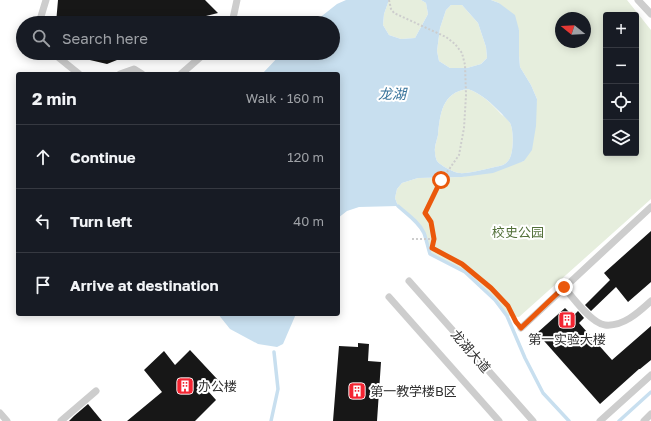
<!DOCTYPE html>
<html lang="en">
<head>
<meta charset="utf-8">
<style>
	:root { --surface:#171b24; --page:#20242c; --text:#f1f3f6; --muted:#9ea1a6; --line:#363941 }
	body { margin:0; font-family:"Golos Text","Noto Sans SC",sans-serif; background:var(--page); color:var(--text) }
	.controls { position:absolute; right:12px; top:12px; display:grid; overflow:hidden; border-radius:4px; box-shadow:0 2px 10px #0003 }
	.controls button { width:36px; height:36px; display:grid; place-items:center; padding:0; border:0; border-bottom:1px solid var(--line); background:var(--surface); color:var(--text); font:20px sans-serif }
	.compass { position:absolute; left:555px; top:12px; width:36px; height:36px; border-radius:50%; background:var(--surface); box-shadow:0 2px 10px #0003; rotate:288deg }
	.stop { position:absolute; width:12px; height:12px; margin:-9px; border:3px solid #ea580c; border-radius:50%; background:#fff }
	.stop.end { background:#ea580c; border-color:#fff; box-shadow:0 1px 4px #0008 }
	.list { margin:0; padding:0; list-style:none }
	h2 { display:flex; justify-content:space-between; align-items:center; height:52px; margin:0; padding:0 16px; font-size:17px }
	h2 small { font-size:13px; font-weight:400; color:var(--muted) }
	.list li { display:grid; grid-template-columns:26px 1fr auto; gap:12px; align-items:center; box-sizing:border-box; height:64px; padding:0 16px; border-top:1px solid var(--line) }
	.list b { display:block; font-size:15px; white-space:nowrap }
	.list em { font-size:13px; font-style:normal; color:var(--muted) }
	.icon { flex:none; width:22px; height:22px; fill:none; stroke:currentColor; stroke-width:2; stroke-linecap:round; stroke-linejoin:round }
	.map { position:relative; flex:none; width:651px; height:421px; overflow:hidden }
	.search { position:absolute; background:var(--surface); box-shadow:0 2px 10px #0003; left:16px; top:16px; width:324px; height:44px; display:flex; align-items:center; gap:10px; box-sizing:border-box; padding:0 14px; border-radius:22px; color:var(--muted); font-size:15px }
	.panel { position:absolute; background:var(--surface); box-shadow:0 2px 10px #0003; left:16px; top:72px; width:324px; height:244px; border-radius:4px }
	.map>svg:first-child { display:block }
</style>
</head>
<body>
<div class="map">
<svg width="651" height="421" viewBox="0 0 651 421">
	<rect width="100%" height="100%" fill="#fff"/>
	<!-- green -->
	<g fill="#e6eedd" fill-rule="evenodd">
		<path d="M389,0H421L426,3L428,14L415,38L401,39L389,35L383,25L384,14Z"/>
		<path d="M491,0H627L651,30V199L519,317L507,316L495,300L465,272L430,254L427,237L421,229L398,206L395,198L397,189L402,183L418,178L462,177L524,161L537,99L531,85L520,67L519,55V30L499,3ZM606,15H636V153H606ZM561,18H585V42H561Z"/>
		<path d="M451,5H462L478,23L486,47L487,58L481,64L467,68H450L439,61L437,51L440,28L446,10Z"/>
		<path d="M468,89C482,94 491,103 501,114C504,117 508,119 510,123C514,130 514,155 508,161C505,165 500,166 495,167C486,169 467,174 459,173C453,172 441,166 437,161C436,159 435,155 435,153C434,147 437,140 438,135C440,114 442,92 468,89Z"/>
	</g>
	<!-- water -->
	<g fill="#c8dfef" fill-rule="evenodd">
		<path d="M346,0H389L384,14L383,25L389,35L401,39L415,38L428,14L426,3L421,0H491L499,3L515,15L519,30V55L520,67L531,85L537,99L536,126L532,150L524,161L493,173L462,177L418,178L402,183L397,189L395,198L398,206L359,207L347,211L338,218V74H262L282,53H333V23H313L337,4ZM451,5H462L478,23L486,47L487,58L481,64L467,68H450L439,61L437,51L440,28L446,10ZM468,89C482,94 491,103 502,114C504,117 508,120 510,123C514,130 514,155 508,161C505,165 500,166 495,167C486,169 467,174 459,173C453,172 441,166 437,161C436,159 435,155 435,152C434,147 437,140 438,135C440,114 442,92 468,89Z"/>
		<path d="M218,314H296L283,344L277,347L258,344L230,329Z"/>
	</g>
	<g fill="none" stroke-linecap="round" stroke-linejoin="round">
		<!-- stream -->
		<g stroke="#c8dfef" stroke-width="3.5">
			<path d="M398,206C407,214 419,222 424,233C426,238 428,248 430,254L465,272L495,300L507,316L525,358L543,393L569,421"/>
			<path d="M271,421L278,389L274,352"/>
			<path d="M619,421L651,392"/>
		</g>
	</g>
	<!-- building -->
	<g fill="#171717">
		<path d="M58,0H205L218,13L202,17L196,23H56Z"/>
		<path d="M77,53H132V54L107,64L77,57Z"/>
		<path d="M651,231V282L628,302L616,287L591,311L585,305L610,280L604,273Z"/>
		<path d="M565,308L573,316L578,311L584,318L579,323L612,360L651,326V360L640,369H639L600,404L537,333Z"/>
		<path d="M358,343L369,344L368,361L381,362L377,421H333L339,346L358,347Z"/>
		<path d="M190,350L218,380L208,391L216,400L195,421H127L162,392L144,370L164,351L175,365Z"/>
		<path d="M88,404L102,421H69L74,416Z"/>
	</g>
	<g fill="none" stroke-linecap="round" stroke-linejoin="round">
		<!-- path -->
		<g stroke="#cdcdcd" stroke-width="2" stroke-dasharray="2 2" stroke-linecap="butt">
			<path d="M389,0L391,9L394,13L446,37L455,44L462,53L465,65L466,95L464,128L459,155L450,168L441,180L425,213L431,222L433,239L432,248L462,264L491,288L508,306L515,321"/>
			<path d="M412,239H433"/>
		</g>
		<!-- service -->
		<g stroke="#cdcdcd" stroke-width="7">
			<path d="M638,0L651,14"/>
			<path d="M39,23L46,0"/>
			<path d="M232,23L237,0"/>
			<path d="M53,53L79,74"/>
			<path d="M120,74L134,69L142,74"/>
			<path d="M181,74L205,53"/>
			<path d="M409,281L533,421"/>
			<path d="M564,287C572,297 592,324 605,325C623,327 639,312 651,301"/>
			<path d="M389,297L499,421"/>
			<path d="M521,328L651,207"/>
			<path d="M0,413L7,421"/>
			<path d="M61,421L96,391"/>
			<path d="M600,421L651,375"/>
			<path d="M644,421L651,414"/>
		</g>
	</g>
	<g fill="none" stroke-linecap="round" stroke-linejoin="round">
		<!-- route -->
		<path stroke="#ea580c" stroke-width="5" d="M441,180L425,213L431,222L434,239L432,248L462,264L491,288L508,306L516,322L521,328L564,287"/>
	</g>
	<!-- icons -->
	<defs>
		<symbol id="building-square" viewBox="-11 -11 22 22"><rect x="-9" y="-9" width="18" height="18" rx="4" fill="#f42532" stroke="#fff"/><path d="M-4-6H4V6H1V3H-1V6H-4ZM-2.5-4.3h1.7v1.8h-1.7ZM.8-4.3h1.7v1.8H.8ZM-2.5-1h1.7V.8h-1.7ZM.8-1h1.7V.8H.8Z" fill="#fff"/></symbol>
	</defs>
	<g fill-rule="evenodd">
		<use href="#building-square" x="557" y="310" width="20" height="20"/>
		<use href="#building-square" x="175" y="376" width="20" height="20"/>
		<use href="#building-square" x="347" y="381" width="20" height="20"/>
	</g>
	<g text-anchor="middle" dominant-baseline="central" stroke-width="4" stroke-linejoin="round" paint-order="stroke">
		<!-- park labels -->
		<g font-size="13" fill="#527039" stroke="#fff">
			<text x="518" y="232">校史公园</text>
		</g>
		<!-- poi labels -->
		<g font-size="13" fill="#303030" stroke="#fff" text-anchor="start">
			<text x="567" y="339" text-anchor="middle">第一实验大楼</text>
			<text x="198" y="386">办公楼</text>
			<text x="370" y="391">第一教学楼B区</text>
		</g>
		<!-- street labels -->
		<g font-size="13" fill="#303030" stroke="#fff">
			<text transform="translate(471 351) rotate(49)">龙湖大道</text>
		</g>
		<!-- water labels -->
		<g font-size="14" font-style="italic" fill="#36729a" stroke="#fff">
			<text x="392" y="93">龙湖</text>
		</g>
	</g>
</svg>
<div class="controls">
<button>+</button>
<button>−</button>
<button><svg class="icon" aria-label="locate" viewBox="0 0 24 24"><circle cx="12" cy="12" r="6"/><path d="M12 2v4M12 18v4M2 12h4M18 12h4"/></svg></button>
<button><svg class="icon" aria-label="layers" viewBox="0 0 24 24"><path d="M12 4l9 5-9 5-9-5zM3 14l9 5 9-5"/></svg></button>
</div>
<svg class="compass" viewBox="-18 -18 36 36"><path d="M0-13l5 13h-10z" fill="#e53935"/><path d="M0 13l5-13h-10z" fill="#9ea1a6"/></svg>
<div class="stop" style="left:441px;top:180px"></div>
<div class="stop end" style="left:564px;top:287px"></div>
<div class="search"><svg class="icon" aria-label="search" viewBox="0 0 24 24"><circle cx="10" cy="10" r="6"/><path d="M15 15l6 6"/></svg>Search here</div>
<section class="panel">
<h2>2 min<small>Walk · 160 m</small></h2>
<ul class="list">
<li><svg class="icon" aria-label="ahead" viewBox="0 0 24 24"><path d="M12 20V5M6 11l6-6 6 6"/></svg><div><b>Continue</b></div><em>120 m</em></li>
<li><svg class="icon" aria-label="left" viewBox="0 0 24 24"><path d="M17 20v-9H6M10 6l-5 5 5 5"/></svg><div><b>Turn left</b></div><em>40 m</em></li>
<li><svg class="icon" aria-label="arrive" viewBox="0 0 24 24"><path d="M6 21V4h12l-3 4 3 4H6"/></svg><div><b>Arrive at destination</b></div></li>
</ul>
</section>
</div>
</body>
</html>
